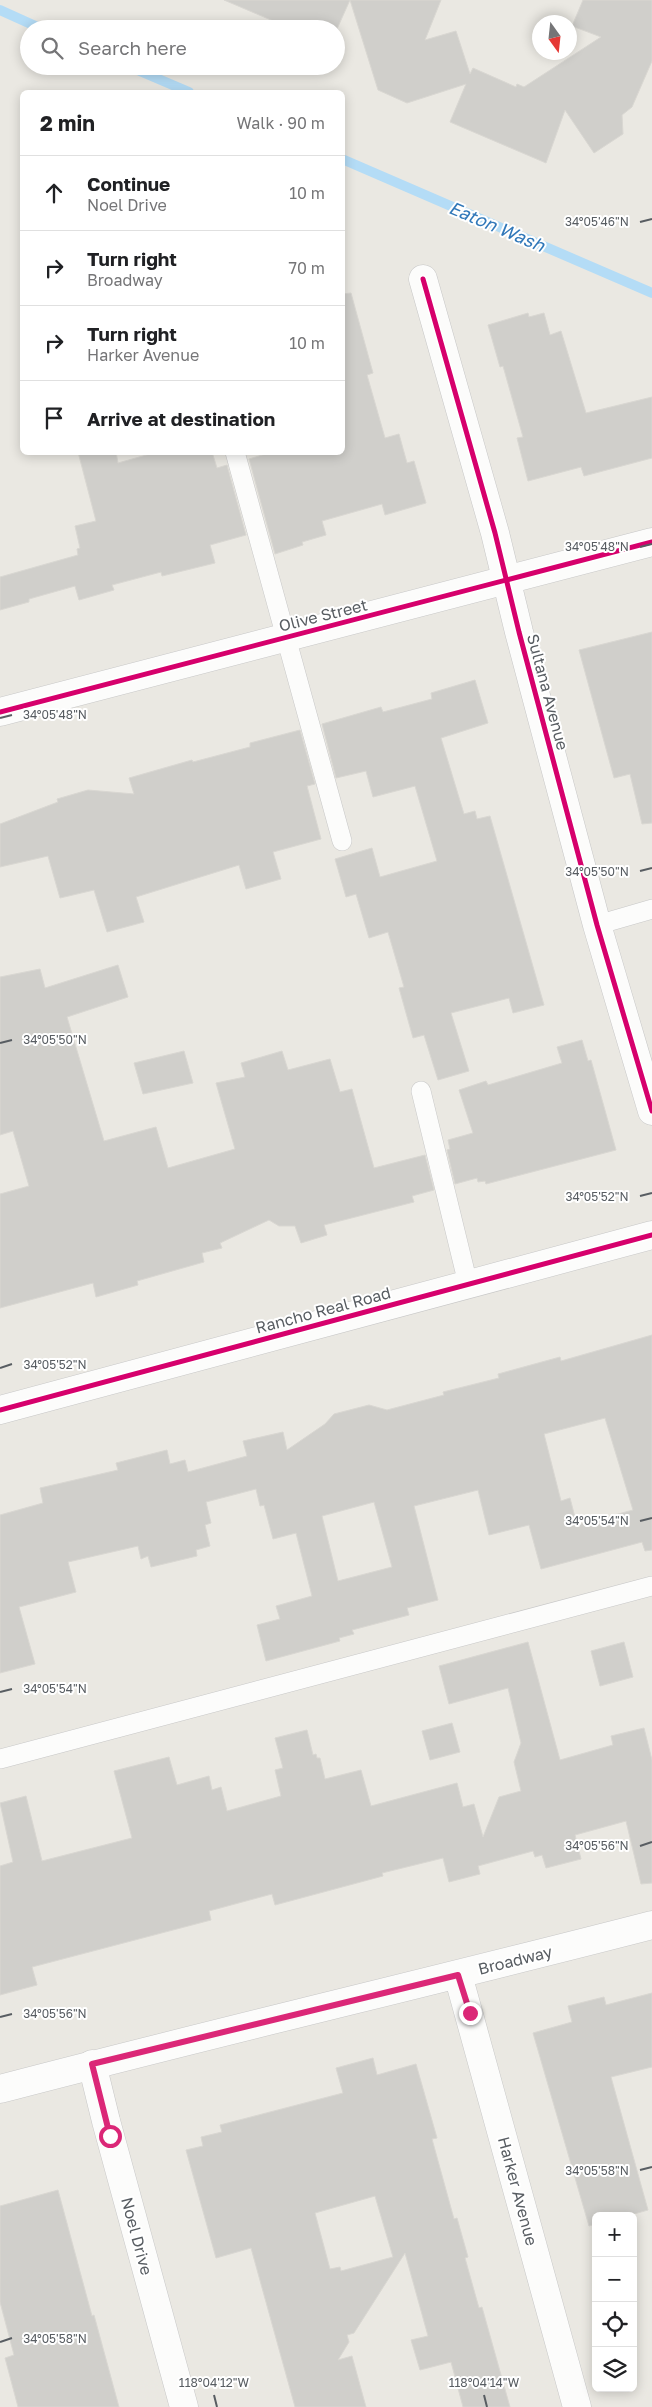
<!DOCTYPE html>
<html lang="en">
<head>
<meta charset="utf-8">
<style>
	:root { --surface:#fff; --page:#f2f2f2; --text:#202124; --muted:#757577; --line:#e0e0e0 }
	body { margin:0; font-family:"Golos Text",sans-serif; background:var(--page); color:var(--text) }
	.controls { position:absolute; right:15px; bottom:15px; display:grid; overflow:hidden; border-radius:8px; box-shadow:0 2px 12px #0003 }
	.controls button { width:45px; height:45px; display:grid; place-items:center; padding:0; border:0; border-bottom:1px solid var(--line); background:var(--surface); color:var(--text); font:25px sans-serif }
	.compass { position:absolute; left:532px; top:15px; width:45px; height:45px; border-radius:50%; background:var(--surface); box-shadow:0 2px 12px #0003; rotate:165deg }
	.stop { position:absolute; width:15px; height:15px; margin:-11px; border:4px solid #db2777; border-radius:50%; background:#fff }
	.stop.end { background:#db2777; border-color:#fff; box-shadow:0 1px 5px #0008 }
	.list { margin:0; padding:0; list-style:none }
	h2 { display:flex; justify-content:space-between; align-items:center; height:65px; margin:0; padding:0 20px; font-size:21px }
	h2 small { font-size:16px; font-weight:400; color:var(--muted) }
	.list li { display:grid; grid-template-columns:32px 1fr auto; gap:15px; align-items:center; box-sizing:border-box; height:75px; padding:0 20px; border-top:1px solid var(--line) }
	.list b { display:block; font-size:19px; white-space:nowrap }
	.list p { margin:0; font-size:16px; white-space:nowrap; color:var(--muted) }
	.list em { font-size:16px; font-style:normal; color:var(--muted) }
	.icon { flex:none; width:28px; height:28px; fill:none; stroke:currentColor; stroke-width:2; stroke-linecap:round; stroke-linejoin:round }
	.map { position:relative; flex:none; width:652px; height:2407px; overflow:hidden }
	.search { position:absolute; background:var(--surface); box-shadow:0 2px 12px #0003; left:20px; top:20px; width:325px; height:55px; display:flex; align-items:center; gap:12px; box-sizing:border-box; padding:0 18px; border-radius:28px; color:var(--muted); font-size:19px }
	.panel { position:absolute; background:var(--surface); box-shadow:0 2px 12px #0003; left:20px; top:90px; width:325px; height:365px; border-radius:8px }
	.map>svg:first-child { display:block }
</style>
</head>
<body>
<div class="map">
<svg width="652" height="2407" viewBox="0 0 652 2407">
	<rect width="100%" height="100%" fill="#eae8e2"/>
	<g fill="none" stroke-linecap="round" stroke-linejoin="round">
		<!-- stream -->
		<g stroke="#b4dcf6" stroke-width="10">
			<path d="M0,10L42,29"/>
			<path d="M128,66L189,92"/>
			<path d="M342,159L652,293"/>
		</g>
	</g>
	<!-- building -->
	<g fill="#d0cfcb" stroke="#d9d7d2" fill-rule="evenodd">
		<path d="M224,0H441L425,40L456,31L470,74L473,68L516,87L517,84L524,87L601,37L572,26L583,0H652V61L632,107L622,115L623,134L594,153L565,110L546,163L450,122L466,84L407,103L378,90L350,0L337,29H292Z"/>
		<path d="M351,293L373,373L367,375L385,438L399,434L407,463L414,461L426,503L385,515L382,504L322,521L326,535L302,542L303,545L275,554L249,459L272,452H342V294Z"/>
		<path d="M528,313L529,317L544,313L550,335L561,331L586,413L652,397V458L584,476L581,467L528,481L517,438L523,437L503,366L500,367L488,325Z"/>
		<path d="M78,452H116L118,463L157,452H212L217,468L227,465L246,535L210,545L215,563L162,576L161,572L112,585L114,590L79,600L75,586L29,599V602L0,610V577L78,555L77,549L80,548L75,526L96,521Z"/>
		<path d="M652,632V823L642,824L630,774L614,778L579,650Z"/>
		<path d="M475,680L488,723L441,738L464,814L475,811L477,819L490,816L544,1005L513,1013L509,998L451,1013L469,1071L438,1080L424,1035L413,1038L399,988L404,987L388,932L369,938L356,894L346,897L335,859L372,848L380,877L437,861L415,786L373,797L366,771L336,778L322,724L381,707L383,712L432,699L431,693Z"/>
		<path d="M300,730L315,784L307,786L321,839L273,852L281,879L246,889L239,865L136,897L144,922L107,932L94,890L60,898L48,856L0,867V824L58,802L57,799L88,790L134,794L129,778L192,760L193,762L250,747V743Z"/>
		<path d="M118,965L128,997L67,1017L104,1141L156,1127L168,1168L235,1149L216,1083L245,1077L241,1063L282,1051L288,1070L330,1059L340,1092L352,1089L374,1168L425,1155L434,1190L412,1196L414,1202L324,1225L327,1235L301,1243L295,1226H279L269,1220L220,1243L222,1248L202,1253L204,1262L137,1281L138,1285L96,1297L93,1283L0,1308V1194L29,1186L13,1131L0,1135V977L40,969L45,988Z"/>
		<path d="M582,1040L588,1061L591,1060L616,1150L486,1184L485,1181L478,1182L477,1178L455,1184L447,1150L450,1149L448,1140L473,1133L459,1090L486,1081L488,1085L562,1063L557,1047Z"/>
		<path d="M184,1051L193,1083L143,1094L134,1063Z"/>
		<path d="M652,1335V1550L645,1551L642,1542L541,1569L529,1525L489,1535L478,1490L414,1506L438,1600L407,1608L409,1615L352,1630L354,1634L339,1638L340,1641L266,1661L257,1625L280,1619L276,1606L312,1596L296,1533L273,1539L264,1505L260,1506L256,1489L206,1502L211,1523L205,1525L210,1546L196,1550L197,1556L151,1567L148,1556L141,1559L138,1546L68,1562L76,1592L19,1607L35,1664L0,1673V1515L43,1503L40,1488L118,1470L116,1463L167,1450L170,1464L185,1460L188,1472L247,1456L243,1441L283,1432L287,1450L325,1424L334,1414L369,1405L387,1410L444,1395L443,1392L499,1378L498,1374L560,1357L561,1361ZM605,1418L633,1510L577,1525L570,1498L561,1501L544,1434ZM374,1502L392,1567L338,1581L322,1516Z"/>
		<path d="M528,1642L560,1760L613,1745L611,1736L644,1728L652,1760V1883L641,1884L626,1821L575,1835L581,1859L546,1868L542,1855L535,1857L533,1851L478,1866L480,1874L449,1882L443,1858L382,1873L383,1876L275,1905L272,1894L209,1911L211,1920L32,1967L37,1985L0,1995V1866L13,1862L0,1803L26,1796L42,1861L132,1838L114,1771L169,1757L177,1785L209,1776L212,1790L221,1787L227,1811L281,1796L275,1770L283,1768L275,1738L307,1730L313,1755L316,1754L317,1758H320L325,1779L361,1770L371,1806L457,1783L463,1807L474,1804L483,1837L499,1797L521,1791L514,1762L521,1743L508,1688L449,1704L439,1666Z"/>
		<path d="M624,1642L633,1677L600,1686L591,1651Z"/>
		<path d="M452,1723L460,1752L430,1760L422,1731Z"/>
		<path d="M652,1993V2067L611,2077L648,2210L627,2216H596V2224L589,2226L533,2033L572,2022L568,2006L604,1997L606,2005Z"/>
		<path d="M373,2058L377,2075L416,2064L437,2138L432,2139L454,2219L457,2218L468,2257L465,2258L479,2308L482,2307L510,2407H463L451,2362L420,2370L411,2340L428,2336L405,2253L354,2333L347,2335L349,2342L338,2360L352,2356L366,2407H295L251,2248L216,2258L186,2150L203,2146L201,2137L222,2132L220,2125L343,2093L336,2068ZM375,2196L393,2257L341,2271L340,2267L330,2269L315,2213Z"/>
		<path d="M58,2190L92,2316L94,2315L119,2407H18L5,2358L14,2355L0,2302V2206Z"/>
	</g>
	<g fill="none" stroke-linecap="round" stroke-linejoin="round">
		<defs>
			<g id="service">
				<path d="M235,452L342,841"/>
				<path d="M597,925L652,909"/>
				<path d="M421,1091L468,1284"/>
				<path d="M0,1759L652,1586"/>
			</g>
			<g id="minor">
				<path d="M423,279L495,533L519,632L597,925L652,1111"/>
				<path d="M0,1410L652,1235"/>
				<path d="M458,1975L577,2407"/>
				<path d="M92,2064L106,2121L184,2407"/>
			</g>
			<g id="tertiary">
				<path d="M0,712L652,542"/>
				<path d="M0,2089C217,2032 435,1981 652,1925"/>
			</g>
		</defs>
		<!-- service casing -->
		<use href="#service" stroke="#c7c7c7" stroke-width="20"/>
		<!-- minor casing -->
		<use href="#minor" stroke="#c7c7c7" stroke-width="29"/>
		<!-- tertiary casing -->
		<use href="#tertiary" stroke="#c7c7c7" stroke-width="29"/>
		<!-- service -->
		<use href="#service" stroke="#fcfcfb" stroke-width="19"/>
		<!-- minor -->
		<use href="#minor" stroke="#fcfcfb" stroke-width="28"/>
		<!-- tertiary -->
		<use href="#tertiary" stroke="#fcfcfb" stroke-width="28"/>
		<defs>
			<g id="cycleway">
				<path d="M423,279L495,533L519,632L597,925L652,1111"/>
				<path d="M0,712L652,542"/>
				<path d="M0,1410L652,1235"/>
			</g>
		</defs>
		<!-- cycleway casing -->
		<use href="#cycleway" stroke="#fff" stroke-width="8"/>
		<!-- cycleway -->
		<use href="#cycleway" stroke="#d6006c" stroke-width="5"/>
	</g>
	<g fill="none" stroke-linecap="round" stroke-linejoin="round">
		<!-- route -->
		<path stroke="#db2777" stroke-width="6" d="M110,2136L92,2064L458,1975L470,2013"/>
	</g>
	<!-- ticks -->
	<path fill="none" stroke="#585d62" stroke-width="2" d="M640,222L652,219M640,547L652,544M0,718L12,715M640,871L652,868M0,1043L12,1040M640,1196L652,1193M0,1368L12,1364M640,1521L652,1518M0,1692L12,1689M640,1846L652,1842M0,2017L12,2014M640,2170L652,2167M0,2342L12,2338M214,2395L217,2407M484,2395L487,2407"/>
	<g text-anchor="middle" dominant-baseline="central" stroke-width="4" stroke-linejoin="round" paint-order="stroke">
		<!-- street labels -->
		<g font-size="16" fill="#585d62" stroke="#fff">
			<text transform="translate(323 615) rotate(-14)">Olive Street</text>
			<text transform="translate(548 692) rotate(75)">Sultana Avenue</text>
			<text transform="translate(323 1310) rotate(-15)">Rancho Real Road</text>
			<text transform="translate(515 1960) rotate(-14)">Broadway</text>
			<text transform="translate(518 2191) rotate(75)">Harker Avenue</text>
			<text transform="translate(137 2236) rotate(75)">Noel Drive</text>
		</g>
		<!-- water labels -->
		<g font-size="18" font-style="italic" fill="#3178b9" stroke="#fff">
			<text transform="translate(497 226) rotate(23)">Eaton Wash</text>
		</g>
	</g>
	<g font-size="12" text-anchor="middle" fill="#585d62" stroke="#fff" stroke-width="4" stroke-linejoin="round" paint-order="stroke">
		<text x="597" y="226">34°05'46"N</text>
		<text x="597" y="551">34°05'48"N</text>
		<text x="55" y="719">34°05'48"N</text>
		<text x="597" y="876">34°05'50"N</text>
		<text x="55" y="1044">34°05'50"N</text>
		<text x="597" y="1201">34°05'52"N</text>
		<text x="55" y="1369">34°05'52"N</text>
		<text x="597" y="1525">34°05'54"N</text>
		<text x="55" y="1693">34°05'54"N</text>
		<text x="597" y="1850">34°05'56"N</text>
		<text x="55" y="2018">34°05'56"N</text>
		<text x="597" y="2175">34°05'58"N</text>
		<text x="55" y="2343">34°05'58"N</text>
		<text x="214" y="2387">118°04'12"W</text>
		<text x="484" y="2387">118°04'14"W</text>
	</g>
</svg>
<div class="controls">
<button>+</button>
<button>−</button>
<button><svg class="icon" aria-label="locate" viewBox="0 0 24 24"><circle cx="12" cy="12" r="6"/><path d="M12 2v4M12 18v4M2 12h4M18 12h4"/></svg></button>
<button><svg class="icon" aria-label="layers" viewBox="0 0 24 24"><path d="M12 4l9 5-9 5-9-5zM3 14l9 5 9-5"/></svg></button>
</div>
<svg class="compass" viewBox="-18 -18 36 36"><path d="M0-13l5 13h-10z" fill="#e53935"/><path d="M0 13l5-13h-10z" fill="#757577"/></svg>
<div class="stop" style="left:110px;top:2136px"></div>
<div class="stop end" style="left:470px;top:2013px"></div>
<div class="search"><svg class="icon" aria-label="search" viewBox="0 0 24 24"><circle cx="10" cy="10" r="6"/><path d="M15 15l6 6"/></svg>Search here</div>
<section class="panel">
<h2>2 min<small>Walk · 90 m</small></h2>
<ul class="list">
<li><svg class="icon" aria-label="ahead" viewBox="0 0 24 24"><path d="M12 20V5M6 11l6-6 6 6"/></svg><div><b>Continue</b><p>Noel Drive</p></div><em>10 m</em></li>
<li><svg class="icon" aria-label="right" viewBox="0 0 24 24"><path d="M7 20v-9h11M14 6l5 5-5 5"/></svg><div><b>Turn right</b><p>Broadway</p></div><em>70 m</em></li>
<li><svg class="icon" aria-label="right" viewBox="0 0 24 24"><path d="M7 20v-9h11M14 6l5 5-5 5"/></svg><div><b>Turn right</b><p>Harker Avenue</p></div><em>10 m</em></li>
<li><svg class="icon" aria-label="arrive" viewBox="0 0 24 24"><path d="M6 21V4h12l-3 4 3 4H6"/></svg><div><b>Arrive at destination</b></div></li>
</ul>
</section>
</div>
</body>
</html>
